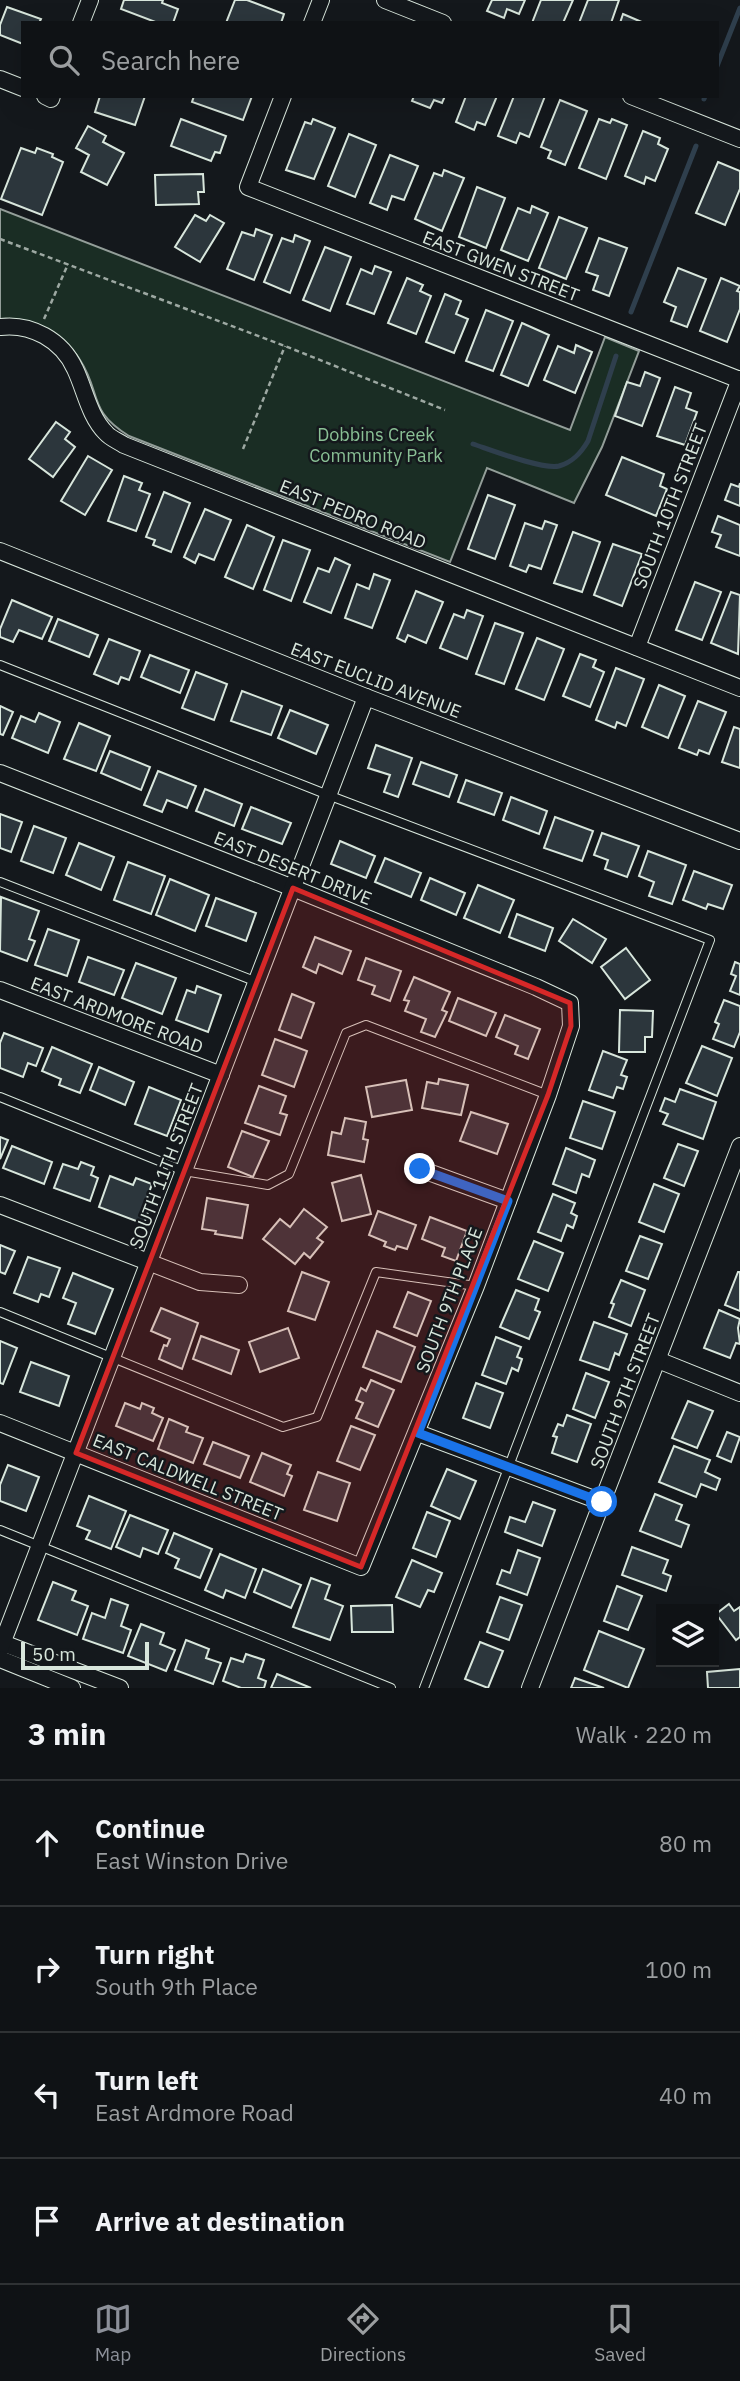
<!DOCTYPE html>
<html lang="en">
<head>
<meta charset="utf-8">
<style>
	:root { --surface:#0f1215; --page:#181b1e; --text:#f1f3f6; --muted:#9b9ea0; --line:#2f3234; --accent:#8c9099 }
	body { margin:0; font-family:"IBM Plex Sans",sans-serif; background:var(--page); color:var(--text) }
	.controls { position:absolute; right:21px; bottom:21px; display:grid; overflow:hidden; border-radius:0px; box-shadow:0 7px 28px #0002 }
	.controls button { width:63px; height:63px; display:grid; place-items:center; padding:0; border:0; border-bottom:2px solid var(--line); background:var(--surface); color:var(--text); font:35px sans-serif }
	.scale { position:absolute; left:21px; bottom:18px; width:128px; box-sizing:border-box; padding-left:7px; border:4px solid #d8e6dc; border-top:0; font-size:19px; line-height:24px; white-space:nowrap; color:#d8e6dc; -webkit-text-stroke:5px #14181c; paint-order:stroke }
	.stop { position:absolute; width:21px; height:21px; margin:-16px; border:5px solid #1a73e8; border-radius:50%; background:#fff }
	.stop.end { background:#1a73e8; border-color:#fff; box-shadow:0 2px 7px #0008 }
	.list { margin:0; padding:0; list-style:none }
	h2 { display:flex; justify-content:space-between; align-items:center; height:91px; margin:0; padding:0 28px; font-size:30px }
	h2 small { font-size:23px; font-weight:400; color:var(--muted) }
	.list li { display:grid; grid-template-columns:46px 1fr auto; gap:21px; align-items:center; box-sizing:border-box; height:126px; padding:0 28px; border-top:2px solid var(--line) }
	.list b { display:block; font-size:26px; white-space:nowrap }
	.list p { margin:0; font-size:23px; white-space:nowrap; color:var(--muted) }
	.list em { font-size:23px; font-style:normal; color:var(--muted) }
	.icon { flex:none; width:38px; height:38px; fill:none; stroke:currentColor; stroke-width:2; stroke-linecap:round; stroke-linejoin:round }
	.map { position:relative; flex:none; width:740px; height:1688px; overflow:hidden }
	.search { position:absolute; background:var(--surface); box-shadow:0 7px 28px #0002; left:21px; right:21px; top:21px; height:77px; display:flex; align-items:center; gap:18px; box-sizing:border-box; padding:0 24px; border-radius:0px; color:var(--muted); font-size:26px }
	.sheet { height:595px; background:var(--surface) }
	nav { display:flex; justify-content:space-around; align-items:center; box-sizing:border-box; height:98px; border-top:2px solid var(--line); background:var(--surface); font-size:19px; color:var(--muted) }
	nav a { display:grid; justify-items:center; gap:4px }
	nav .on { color:var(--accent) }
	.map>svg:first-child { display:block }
</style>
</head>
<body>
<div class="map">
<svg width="740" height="1688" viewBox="0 0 740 1688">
	<rect width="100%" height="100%" fill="#14181c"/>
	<!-- green -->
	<path fill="#1a2d24" stroke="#939e99" stroke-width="2" d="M0,209L570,430L605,337L639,351L602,447L574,503L487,468L450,562L129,436C87,410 102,394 80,360C67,338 26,316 0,319Z"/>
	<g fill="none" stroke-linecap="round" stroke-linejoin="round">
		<!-- stream -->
		<g stroke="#2f3f4d" stroke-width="5">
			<path d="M717,66L740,8"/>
			<path d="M704,99L705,96"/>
			<path d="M631,312L696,146"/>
			<path d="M473,444C491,450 543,470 559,466C573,462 581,453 588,441L616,356"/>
		</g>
	</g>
	<!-- building -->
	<g fill="#2c363c" stroke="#d8e6dc" stroke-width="2">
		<path d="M124,0H163L162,3L178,9L173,23H158L121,9Z"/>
		<path d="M235,0H247L284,14L281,23H226Z"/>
		<path d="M492,0H525L519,14L507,9L504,18L487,11Z"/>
		<path d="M541,0H573L563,23H532Z"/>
		<path d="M588,0H619L611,23H579Z"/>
		<path d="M7,7L41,19L39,23H23V44L0,35V25Z"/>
		<path d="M623,14L644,23H620Z"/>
		<path d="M100,96H145L135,125L95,112Z"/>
		<path d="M194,96H252L243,120L192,102Z"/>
		<path d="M414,96H445L442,103L434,100L430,108L412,101Z"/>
		<path d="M466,96H497L485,125L477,122L474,130L456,122Z"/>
		<path d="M514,96H545L529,137L520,133L516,143L498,136Z"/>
		<path d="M560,100L587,111L565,165L548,158L551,151L541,147Z"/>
		<path d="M181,119L226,136L220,153L215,152L211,161L171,146Z"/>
		<path d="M313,119L335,128L314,179L286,170L305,122L311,124Z"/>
		<path d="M599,119L610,123L612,119L627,125L606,179L579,168Z"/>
		<path d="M88,126L106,136L103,142L124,153L107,185L81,172L89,155L76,148Z"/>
		<path d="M643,131L660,138L658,144L668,149L655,181L646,177L644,184L625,176Z"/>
		<path d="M349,134L376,145L355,197L328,186Z"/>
		<path d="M21,148L35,153L37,148L53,154L52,157L63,162L42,215L1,199Z"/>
		<path d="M390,155L418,166L404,200L392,196L387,210L370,203Z"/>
		<path d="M718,162L740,171V189L725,225L696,213Z"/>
		<path d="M444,170L464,178L442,231L415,219L434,173L442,176Z"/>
		<path d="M203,174L204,192H198L199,204L156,205L155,175Z"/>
		<path d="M477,187L505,198L486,248L459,237Z"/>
		<path d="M532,206L548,213L528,261L501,250L518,208L530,213Z"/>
		<path d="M195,215L206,221L210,215L224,223L200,262L175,247Z"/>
		<path d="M559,217L587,228L566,279L539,268Z"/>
		<path d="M256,229L272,235L254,280L227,269L242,232L254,236Z"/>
		<path d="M295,235L310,241L290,293L264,282L282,238L293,242Z"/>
		<path d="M599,238L627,248L609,296L593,290L598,276L586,272Z"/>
		<path d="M325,247L351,257L330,311L303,300Z"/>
		<path d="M375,266L391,272L374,314L347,304L361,269L372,274Z"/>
		<path d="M678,268L706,279L687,327L671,321L676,307L664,302Z"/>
		<path d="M407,278L423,285L420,291L431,296L416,334L388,323Z"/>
		<path d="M721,278L740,286L737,291L740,292V309L727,342L700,331Z"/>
		<path d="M445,294L461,301L456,314L468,319L454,353L426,342Z"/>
		<path d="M486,310L513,321L493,371L466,361Z"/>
		<path d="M522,323L549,335L528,386L501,375Z"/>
		<path d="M576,345L592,352L575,393L544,380L558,346L574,353Z"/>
		<path d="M645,372L660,378L642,426L615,416L627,382L640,386Z"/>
		<path d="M675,387L691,393L686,408L697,412L685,445L657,436Z"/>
		<path d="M56,422L70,432L65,439L75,447L53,477L29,459Z"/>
		<path d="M88,456L112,470L85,515L61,501Z"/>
		<path d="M622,457L664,474L660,486L667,489L656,516L606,495Z"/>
		<path d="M124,476L142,483L139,490L150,494L136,531L108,521Z"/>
		<path d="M740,483V506L725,500L731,484L739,487Z"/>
		<path d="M164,492L190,503L171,552L153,545L155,540L146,537Z"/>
		<path d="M488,495L515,505L495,559L468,549Z"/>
		<path d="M205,509L231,520L214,560L199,554L195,563L184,557Z"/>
		<path d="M718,516L740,525V556L716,547L721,535L712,532Z"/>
		<path d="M545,521L557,525L541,569L529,565L526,572L510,566L525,523L542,529Z"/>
		<path d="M247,525L274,537L253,589L225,577Z"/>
		<path d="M573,532L600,542L582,592L554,583Z"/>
		<path d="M283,540L310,550L291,601L264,590Z"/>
		<path d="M613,544L642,554L622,606L594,595Z"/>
		<path d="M335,558L350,565L331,613L304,602L318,568L329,572Z"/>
		<path d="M374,574L390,580L372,628L345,618L357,584L369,589Z"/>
		<path d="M695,582L721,592L702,640L676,630Z"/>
		<path d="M416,591L443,602L426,643L408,635L405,642L397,638Z"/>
		<path d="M731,592L740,595L738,654L711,643Z"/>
		<path d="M12,600L52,617L42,639L19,630L13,642L0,637V629Z"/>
		<path d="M467,610L483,616L467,659L440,648L454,614L464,618Z"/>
		<path d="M58,619L98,635L89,657L49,641Z"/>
		<path d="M495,623L523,633L504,684L476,674Z"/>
		<path d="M537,638L564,649L544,700L516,689Z"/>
		<path d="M109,639L140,651L129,680L121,677L118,684L94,674Z"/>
		<path d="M580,654L596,660L593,667L604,672L590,707L563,696Z"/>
		<path d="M150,655L189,670L180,693L141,677Z"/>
		<path d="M616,668L644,679L626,726L617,722L615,728L596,720Z"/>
		<path d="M196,672L227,684L214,720L182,708Z"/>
		<path d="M659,685L685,696L668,738L642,727Z"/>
		<path d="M242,691L282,706L271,735L231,721Z"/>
		<path d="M698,701L726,712L709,754L699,750L697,755L679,748Z"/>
		<path d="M0,706L13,712L3,735L0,734Z"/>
		<path d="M290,710L328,725L316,754L278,738Z"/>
		<path d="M39,713L60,722L48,753L12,738L21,716L35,722Z"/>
		<path d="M79,723L110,736L96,771L64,759Z"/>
		<path d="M734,727L740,729V768L722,762Z"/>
		<path d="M376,745L412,758L398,797L384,792L390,775L368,768Z"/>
		<path d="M110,751L150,767L141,790L101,773Z"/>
		<path d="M421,762L457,775L449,797L413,784Z"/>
		<path d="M158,771L196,786L187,808L167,800L162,812L144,805Z"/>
		<path d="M466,780L502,793L494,815L458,802Z"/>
		<path d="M205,789L242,804L234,826L196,811Z"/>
		<path d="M511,797L547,811L539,834L503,820Z"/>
		<path d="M251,807L291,823L282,844L242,829Z"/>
		<path d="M0,814L22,822L11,852L0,848Z"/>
		<path d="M555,817L593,831L582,861L544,848Z"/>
		<path d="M34,826L66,838L53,873L21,861Z"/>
		<path d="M602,833L639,846L627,877L605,869L608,860L594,855Z"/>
		<path d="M340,841L375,856L366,878L331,864Z"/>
		<path d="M79,843L114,857L101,890L66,875Z"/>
		<path d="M648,851L686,865L672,904L649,896L654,882L639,876Z"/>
		<path d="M385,858L421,873L411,897L375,882Z"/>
		<path d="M128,862L165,876L151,914L114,900Z"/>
		<path d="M694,871L732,885L723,909L708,904L706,909L683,900Z"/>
		<path d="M430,878L465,893L456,915L421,900Z"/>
		<path d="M170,879L209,895L195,931L156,915Z"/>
		<path d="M478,885L514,900L500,933L464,918Z"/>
		<path d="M1,897L39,911L29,939L35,941L27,961L0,951Z"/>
		<path d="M216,898L256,913L246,941L206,926Z"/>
		<path d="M517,914L553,928L545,951L509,937Z"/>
		<path d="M573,919L606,939L592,963L559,941Z"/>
		<path d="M48,929L79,940L67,976L35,965Z"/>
		<path d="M315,937L351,951L342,974L319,964L316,973L303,967Z"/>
		<path d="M626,948L650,980L625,999L601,967Z"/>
		<path d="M88,957L124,970L114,995L79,982Z"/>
		<path d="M366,958L401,971L390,1001L372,994L375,986L358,980Z"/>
		<path d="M735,962L740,964V995L730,991L736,976L731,974Z"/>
		<path d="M136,963L176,978L162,1014L122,998Z"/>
		<path d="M414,977L450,992L442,1010L447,1012L435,1037L421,1032L426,1019L405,1011L409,1001L404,1000Z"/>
		<path d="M197,986L221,995L208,1032L176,1020L187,990L195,993Z"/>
		<path d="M292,994L314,1003L301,1038L279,1030Z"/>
		<path d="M458,998L496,1013L486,1036L449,1021Z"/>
		<path d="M724,1000L740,1006V1032L734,1047L713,1039L719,1024L715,1022Z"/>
		<path d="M620,1010L653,1011L652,1037H645V1052H619Z"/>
		<path d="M505,1015L540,1029L528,1059L515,1054L518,1046L496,1037Z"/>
		<path d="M4,1033L43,1048L36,1066L28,1063L23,1077L0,1068V1043Z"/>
		<path d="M275,1039L307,1051L294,1087L262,1075Z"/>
		<path d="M702,1046L732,1058L717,1096L686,1083Z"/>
		<path d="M52,1047L92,1064L80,1093L59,1085L61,1079L42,1071Z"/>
		<path d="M603,1051L627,1060L621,1075L627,1077L623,1089L617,1087L613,1098L589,1090Z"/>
		<path d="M99,1067L134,1082L125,1105L90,1090Z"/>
		<path d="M439,1079L468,1085L461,1115L422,1108L427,1082L438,1084Z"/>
		<path d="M406,1080L412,1110L372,1117L366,1087Z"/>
		<path d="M259,1086L286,1096L280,1113L287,1115L280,1135L245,1123Z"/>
		<path d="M149,1087L181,1100L167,1136L135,1124Z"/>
		<path d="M680,1089L716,1102L703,1139L663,1124L668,1114L660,1111L665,1098L675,1102Z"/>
		<path d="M583,1101L615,1112L602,1149L570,1138Z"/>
		<path d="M471,1112L508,1124L497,1154L460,1141Z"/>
		<path d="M345,1118L366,1122L363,1139L368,1140L364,1162L328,1155L332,1132L341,1134Z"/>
		<path d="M242,1131L269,1141L253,1177L228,1167Z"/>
		<path d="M0,1137L8,1140L0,1159Z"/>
		<path d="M678,1144L698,1151L684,1186L664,1178Z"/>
		<path d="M12,1146L52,1162L44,1184L3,1168Z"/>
		<path d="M566,1148L595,1160L589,1177L582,1174L576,1193L553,1184Z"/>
		<path d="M81,1162L94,1167L91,1175L98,1178L90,1201L54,1188L63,1164L78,1169Z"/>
		<path d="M361,1175L371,1214L342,1221L332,1183Z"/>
		<path d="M110,1176L133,1185L136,1178L152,1184L144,1207L149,1209L144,1224L99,1207Z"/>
		<path d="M654,1184L679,1194L664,1232L639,1222Z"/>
		<path d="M553,1194L575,1203L571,1213L577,1216L573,1228L567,1225L561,1241L538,1232Z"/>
		<path d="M207,1198L248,1205L242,1238L215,1234L216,1231L202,1229Z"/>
		<path d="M304,1209L327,1227L317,1238L323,1242L310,1258L304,1253L295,1264L263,1239L280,1219L290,1227Z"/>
		<path d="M378,1211L416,1225L407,1249L397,1246L395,1250L384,1246L386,1242L369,1235Z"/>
		<path d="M430,1217L467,1231L456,1261L442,1256L445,1248L422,1239Z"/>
		<path d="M640,1236L662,1244L648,1279L626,1271Z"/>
		<path d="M534,1241L563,1253L548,1291L518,1279Z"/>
		<path d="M0,1245L15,1251L5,1274L0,1272Z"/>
		<path d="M28,1257L60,1268L49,1297L41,1294L38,1302L14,1293Z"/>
		<path d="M302,1272L329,1282L315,1320L288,1311Z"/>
		<path d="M738,1272H740V1311L725,1305Z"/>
		<path d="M73,1273L113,1289L95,1334L68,1324L76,1303L63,1298Z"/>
		<path d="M621,1280L645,1290L631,1326L609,1317L614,1304L611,1303Z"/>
		<path d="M516,1290L539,1299L535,1310L540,1312L529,1339L500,1327Z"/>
		<path d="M408,1292L431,1301L417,1336L394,1327Z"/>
		<path d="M161,1308L198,1323L182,1369L159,1359L164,1345L167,1346L170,1339L151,1331Z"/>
		<path d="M719,1310L740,1319L738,1328L740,1344L736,1343L730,1358L704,1348Z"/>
		<path d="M594,1322L627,1334L619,1355L615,1353L609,1370L580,1360Z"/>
		<path d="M288,1328L299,1358L260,1372L249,1342Z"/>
		<path d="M377,1331L415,1347L401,1382L363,1367Z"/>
		<path d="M201,1336L239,1350L231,1374L193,1359Z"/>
		<path d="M496,1337L521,1347L517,1357L522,1359L518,1371L512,1368L506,1384L482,1375Z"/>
		<path d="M0,1341L17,1348L3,1384L0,1383Z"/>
		<path d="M31,1362L69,1376L59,1406L20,1392Z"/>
		<path d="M586,1373L609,1382L595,1418L573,1409Z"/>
		<path d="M371,1380L394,1390L378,1427L356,1418L363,1403L356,1400L361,1388L366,1391Z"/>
		<path d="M476,1383L503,1393L490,1428L463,1418Z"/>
		<path d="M688,1401L713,1411L697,1448L672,1438Z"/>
		<path d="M125,1403L140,1409L142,1403L154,1408L152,1413L163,1418L153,1441L116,1426Z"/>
		<path d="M567,1415L591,1424L577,1462L552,1453L557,1437L553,1436L558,1424L563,1426Z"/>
		<path d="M169,1419L188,1427L186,1432L203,1438L193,1463L158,1449Z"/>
		<path d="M351,1426L375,1435L360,1470L337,1461Z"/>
		<path d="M727,1432L740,1437L731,1462L717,1456Z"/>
		<path d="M213,1442L249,1456L240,1478L204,1464Z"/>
		<path d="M674,1446L710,1460L705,1472L720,1479L716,1490L701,1484L696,1497L659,1482Z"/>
		<path d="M262,1453L291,1465L287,1474L292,1476L284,1496L250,1482Z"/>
		<path d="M8,1465L39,1477L26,1511L0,1501V1485Z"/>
		<path d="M447,1469L476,1481L460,1519L431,1506Z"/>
		<path d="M318,1472L350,1483L337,1521L304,1510Z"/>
		<path d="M655,1494L682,1505L676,1520L689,1525L681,1547L640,1531Z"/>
		<path d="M89,1496L126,1511L111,1549L86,1539L90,1531L77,1526Z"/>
		<path d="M533,1502L555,1510L542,1546L505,1532L510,1517L525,1522Z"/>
		<path d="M427,1512L450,1521L436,1557L413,1548Z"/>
		<path d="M130,1515L168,1530L158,1554L143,1548L140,1557L116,1547Z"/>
		<path d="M174,1533L212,1549L200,1578L175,1568L179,1559L166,1553Z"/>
		<path d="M632,1547L668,1560L663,1573L671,1576L666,1591L622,1575Z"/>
		<path d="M518,1550L540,1558L527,1595L497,1584L502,1570L510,1573Z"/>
		<path d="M220,1554L256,1569L245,1598L226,1590L223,1598L205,1590Z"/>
		<path d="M412,1560L442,1573L434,1592L428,1590L420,1607L396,1597Z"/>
		<path d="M263,1569L301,1585L291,1608L254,1592Z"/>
		<path d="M311,1578L330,1585L325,1599L343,1606L330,1640L293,1627Z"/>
		<path d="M53,1582L76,1591L72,1600L88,1606L77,1635L38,1620Z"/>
		<path d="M617,1586L642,1596L628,1630L604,1621Z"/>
		<path d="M500,1597L522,1605L509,1640L487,1632Z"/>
		<path d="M111,1599L128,1605L121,1626L131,1630L123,1653L83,1639L92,1613L105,1618Z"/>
		<path d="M729,1604L734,1611L740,1607V1637L736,1640L716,1614Z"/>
		<path d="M392,1605L393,1632H352L351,1606Z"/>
		<path d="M141,1624L164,1633L160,1644L175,1650L166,1671L128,1656Z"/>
		<path d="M599,1631L644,1649L628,1688L584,1670Z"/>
		<path d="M186,1640L209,1649L206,1658L221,1663L213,1684L175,1670Z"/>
		<path d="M480,1642L503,1651L488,1688L465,1679Z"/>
		<path d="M246,1654L264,1660L258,1678L266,1681L264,1688H241L223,1681L231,1658L243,1662Z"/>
		<path d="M740,1669V1688H708L707,1672Z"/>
		<path d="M277,1674L311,1688H271Z"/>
		<path d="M575,1678L604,1688H571Z"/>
	</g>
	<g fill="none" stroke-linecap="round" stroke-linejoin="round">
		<defs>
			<g id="service">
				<path d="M0,665L328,795L710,940L424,1688"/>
				<path d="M0,882L257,982"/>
				<path d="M0,1097L184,1171L268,1185L289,1174L346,1033L366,1025L548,1095"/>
				<path d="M0,1312L283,1427L317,1417L376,1272L476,1286"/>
				<path d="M0,1530L391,1688"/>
			</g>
			<g id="minor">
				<path d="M385,0L443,23"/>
				<path d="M81,23L90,0"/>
				<path d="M312,23L321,0"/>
				<path d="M0,79L23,88"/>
				<path d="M45,96L51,99L52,96"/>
				<path d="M283,96L248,187L740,380"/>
				<path d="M631,96L740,139"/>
				<path d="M0,327C31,323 62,340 75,369C85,390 89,416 106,433C110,438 118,441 124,445L740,688"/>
				<path d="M0,551L366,697L740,841"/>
				<path d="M637,647L740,379"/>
				<path d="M0,773L293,888L536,987L570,1003L571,1026L548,1095L476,1286L361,1567L0,1423"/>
				<path d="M0,990L221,1075"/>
				<path d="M420,1169L508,1201"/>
				<path d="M0,1205L200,1282L239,1285"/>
				<path d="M658,1360L740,1393"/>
				<path d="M418,1433L602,1502"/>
				<path d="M0,1642L120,1688"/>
				<path d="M0,1649L366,697"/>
				<path d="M0,1659L72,1688"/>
				<path d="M530,1688L740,1146"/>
			</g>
		</defs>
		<!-- service casing -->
		<use href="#service" stroke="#d8e6dc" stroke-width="10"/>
		<!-- minor casing -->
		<use href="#minor" stroke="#d8e6dc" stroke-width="18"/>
		<!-- path -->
		<g stroke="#9da8a2" stroke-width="2.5" stroke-dasharray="5 3.5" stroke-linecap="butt">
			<path d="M0,239L285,346L445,410"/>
			<path d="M44,319L68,264"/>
			<path d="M243,449L285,346"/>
		</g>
		<!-- service -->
		<use href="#service" stroke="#14181c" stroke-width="8"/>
		<!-- minor -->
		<use href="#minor" stroke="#14181c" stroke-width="16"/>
	</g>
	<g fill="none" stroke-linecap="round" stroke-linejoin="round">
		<!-- route -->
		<path stroke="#1a73e8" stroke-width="9" d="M420,1169L508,1201L418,1433L602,1502"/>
	</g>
	<!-- marked area -->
	<path fill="#d62828" fill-opacity="0.2" stroke="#d62828" stroke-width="5" stroke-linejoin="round" d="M293,888L570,1003L571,1026L548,1095L361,1567L76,1453Z"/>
	<g text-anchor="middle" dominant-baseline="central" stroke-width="5" stroke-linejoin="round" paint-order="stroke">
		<!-- street labels -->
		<g font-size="18" fill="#d8e6dc" stroke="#14181c">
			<text transform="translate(501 266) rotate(21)">EAST GWEN STREET</text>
			<text transform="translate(670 506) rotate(-69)">SOUTH 10TH STREET</text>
			<text transform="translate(353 514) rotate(22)">EAST PEDRO ROAD</text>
			<text transform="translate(376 680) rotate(21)">EAST EUCLID AVENUE</text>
			<text transform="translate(293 868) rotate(22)">EAST DESERT DRIVE</text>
			<text transform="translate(117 1015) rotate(21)">EAST ARDMORE ROAD</text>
			<text transform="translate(166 1166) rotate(-69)">SOUTH 11TH STREET</text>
			<text transform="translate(449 1300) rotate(-69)">SOUTH 9TH PLACE</text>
			<text transform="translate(625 1391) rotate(-69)">SOUTH 9TH STREET</text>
			<text transform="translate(188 1477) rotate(22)">EAST CALDWELL STREET</text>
		</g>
		<!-- park labels -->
		<g font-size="18" fill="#8ac095" stroke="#14181c">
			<text x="376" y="434">Dobbins Creek<tspan x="376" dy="21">Community Park</tspan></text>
		</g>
	</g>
</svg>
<div class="controls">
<button><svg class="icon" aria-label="layers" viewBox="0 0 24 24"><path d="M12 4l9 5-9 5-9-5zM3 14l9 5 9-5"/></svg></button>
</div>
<div class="scale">50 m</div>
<div class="stop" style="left:602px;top:1502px"></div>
<div class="stop end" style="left:420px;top:1169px"></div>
<div class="search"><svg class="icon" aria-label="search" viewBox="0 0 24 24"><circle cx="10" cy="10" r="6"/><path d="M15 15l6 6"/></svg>Search here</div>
</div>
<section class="sheet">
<h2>3 min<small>Walk · 220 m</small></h2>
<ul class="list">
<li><svg class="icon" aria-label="ahead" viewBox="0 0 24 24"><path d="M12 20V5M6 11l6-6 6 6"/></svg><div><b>Continue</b><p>East Winston Drive</p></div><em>80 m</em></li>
<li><svg class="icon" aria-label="right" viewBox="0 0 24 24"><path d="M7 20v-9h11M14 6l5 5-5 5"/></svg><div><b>Turn right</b><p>South 9th Place</p></div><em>100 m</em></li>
<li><svg class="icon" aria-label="left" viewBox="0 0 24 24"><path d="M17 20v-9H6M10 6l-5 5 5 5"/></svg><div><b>Turn left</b><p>East Ardmore Road</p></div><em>40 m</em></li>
<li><svg class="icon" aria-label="arrive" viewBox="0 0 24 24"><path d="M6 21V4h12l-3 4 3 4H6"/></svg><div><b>Arrive at destination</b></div></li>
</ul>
</section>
<nav>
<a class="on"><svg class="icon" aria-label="map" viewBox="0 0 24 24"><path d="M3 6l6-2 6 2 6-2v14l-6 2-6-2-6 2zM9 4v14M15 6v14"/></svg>Map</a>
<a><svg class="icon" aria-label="directions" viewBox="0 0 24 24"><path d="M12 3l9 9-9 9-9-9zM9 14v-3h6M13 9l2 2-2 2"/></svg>Directions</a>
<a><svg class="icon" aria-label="saved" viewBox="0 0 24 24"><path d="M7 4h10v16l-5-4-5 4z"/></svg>Saved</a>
</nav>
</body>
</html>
